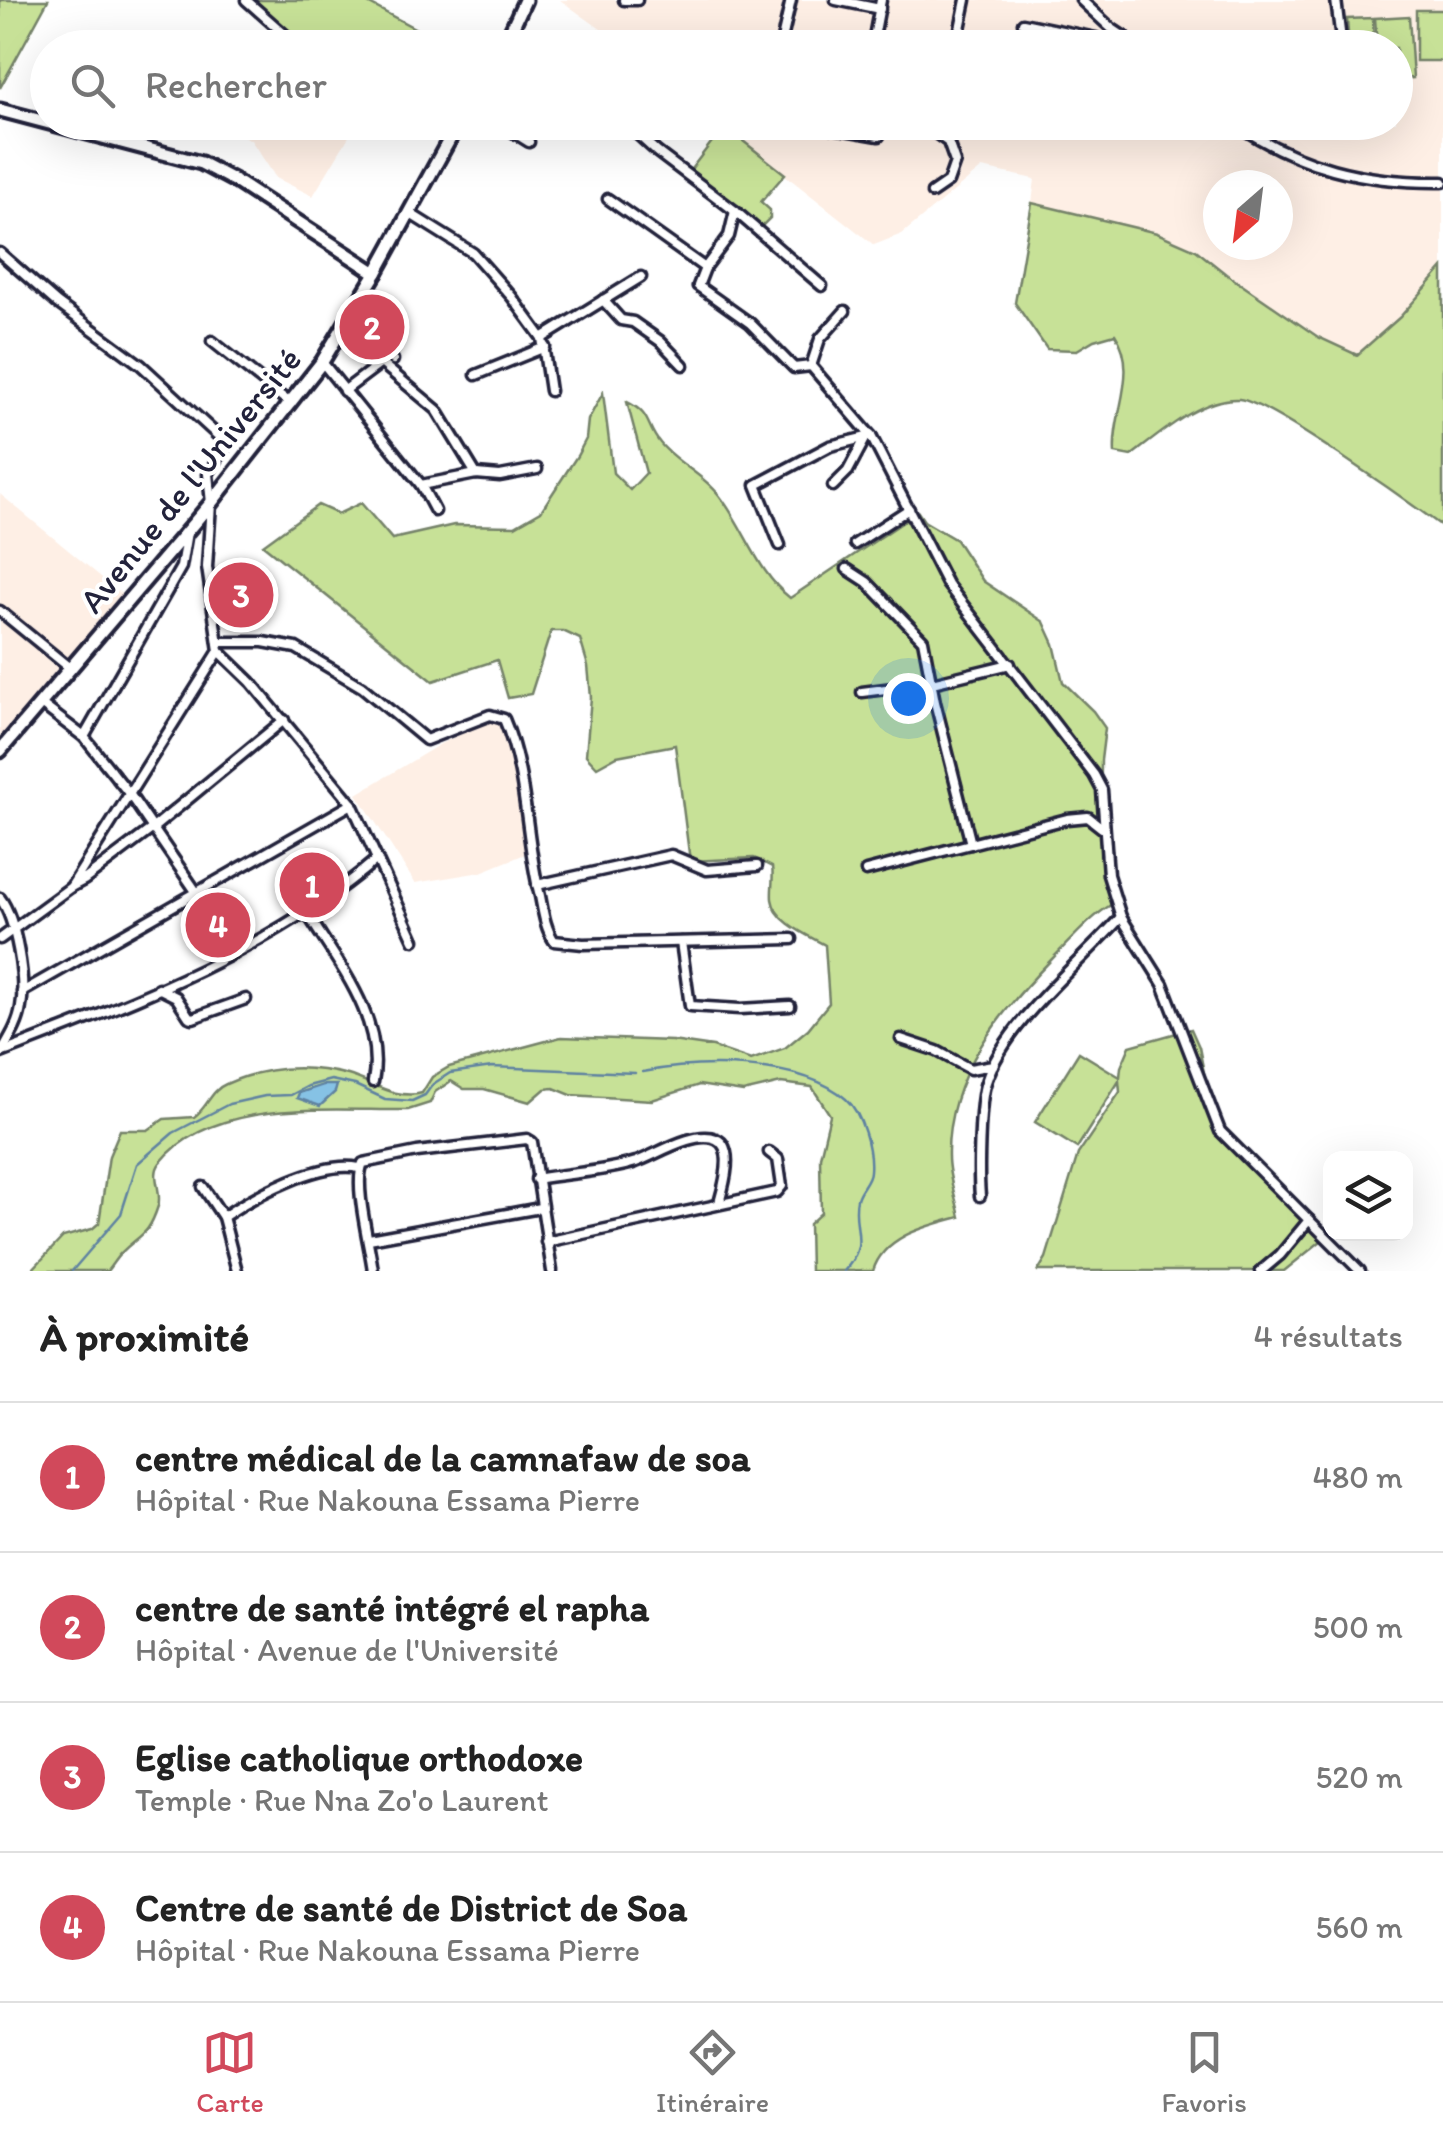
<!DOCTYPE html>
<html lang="fr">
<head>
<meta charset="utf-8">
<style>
	:root { --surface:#fff; --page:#f6f6f6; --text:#222; --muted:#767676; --line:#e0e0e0; --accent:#d1495b }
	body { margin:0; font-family:Itim,sans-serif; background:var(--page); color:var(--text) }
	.controls { position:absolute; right:30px; bottom:30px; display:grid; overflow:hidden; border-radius:20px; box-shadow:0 10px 40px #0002 }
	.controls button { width:90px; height:90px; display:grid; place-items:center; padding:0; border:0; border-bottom:2px solid var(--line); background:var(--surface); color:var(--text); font:50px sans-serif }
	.compass { position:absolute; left:1203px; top:170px; width:90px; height:90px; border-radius:50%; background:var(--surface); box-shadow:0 10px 40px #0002; rotate:208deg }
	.you { position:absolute; left:908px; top:698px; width:35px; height:35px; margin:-25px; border:8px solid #fff; border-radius:50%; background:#1a73e8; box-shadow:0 0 0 15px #1a73e833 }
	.badge { display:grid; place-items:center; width:65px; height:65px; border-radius:50%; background:var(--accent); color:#fff; font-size:32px; font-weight:700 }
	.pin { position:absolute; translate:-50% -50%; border:5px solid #fff; box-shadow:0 2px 10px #0006 }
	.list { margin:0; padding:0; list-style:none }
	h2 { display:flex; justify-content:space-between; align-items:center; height:130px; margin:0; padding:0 40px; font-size:42px }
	h2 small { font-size:32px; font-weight:400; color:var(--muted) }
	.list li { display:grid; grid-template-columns:65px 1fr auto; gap:30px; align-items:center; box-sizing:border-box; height:150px; padding:0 40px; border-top:2px solid var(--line) }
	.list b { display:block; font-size:38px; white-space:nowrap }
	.list p { margin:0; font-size:32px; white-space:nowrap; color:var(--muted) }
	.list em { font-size:32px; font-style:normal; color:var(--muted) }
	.icon { flex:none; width:55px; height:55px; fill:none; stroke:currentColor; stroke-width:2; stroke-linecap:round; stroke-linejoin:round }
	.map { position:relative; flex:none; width:1443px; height:1271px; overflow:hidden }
	.search { position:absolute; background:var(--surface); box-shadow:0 10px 40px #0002; left:30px; right:30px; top:30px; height:110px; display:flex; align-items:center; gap:25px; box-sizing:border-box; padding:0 35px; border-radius:55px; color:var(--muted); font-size:38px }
	.sheet { height:730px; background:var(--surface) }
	nav { display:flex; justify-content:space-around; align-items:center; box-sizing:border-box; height:140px; border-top:2px solid var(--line); background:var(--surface); font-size:28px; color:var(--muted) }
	nav a { display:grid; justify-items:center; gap:5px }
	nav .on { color:var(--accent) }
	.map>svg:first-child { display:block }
</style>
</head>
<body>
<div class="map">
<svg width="1443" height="1271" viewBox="0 0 1443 1271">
	<rect width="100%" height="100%" fill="#fff"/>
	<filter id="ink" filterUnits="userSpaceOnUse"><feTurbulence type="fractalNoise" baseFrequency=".01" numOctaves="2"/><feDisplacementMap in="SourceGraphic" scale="20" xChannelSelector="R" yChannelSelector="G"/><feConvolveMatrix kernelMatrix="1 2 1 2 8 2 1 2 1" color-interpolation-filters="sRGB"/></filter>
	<g filter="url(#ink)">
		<!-- built -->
		<g fill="#feefe5" fill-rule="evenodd">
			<path d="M560,0H1443V268L1400,317L1358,355L1319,337L1226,274L1196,250L1157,233L1032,203L1035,179L982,168L902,234L874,245L719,123L1396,122V48L626,47ZM1218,185H1278V245H1218Z"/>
			<path d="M218,123L357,122V123L313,196L276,178L251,140Z"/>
			<path d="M0,494L129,600L0,751Z"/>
			<path d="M495,719L507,739L513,759L525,854L481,872L415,883L357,794L442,743Z"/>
			<path d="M226,891L247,940L209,959L190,909Z"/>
		</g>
		<!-- green -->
		<g fill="#c7e197" stroke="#748269" stroke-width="2.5">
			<path d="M0,0H48L0,88Z"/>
			<path d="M246,0H362L418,30L408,47H300Z"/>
			<rect x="1416" y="10" width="27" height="51"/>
			<path d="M1409,16L1413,78L1396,79V48L1377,47L1375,18Z"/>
			<path d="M1373,18L1374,47H1349L1347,19Z"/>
			<path d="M724,126L785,174L761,202L770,210V218L760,228L713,187L688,173Z"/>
			<path d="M1032,203L1157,233L1196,250L1226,274L1318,337L1357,355L1400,317L1443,268V527C1413,505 1268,401 1239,399C1201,397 1160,434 1131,456L1115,453C1112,413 1140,371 1115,334L1094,340L1077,350L1047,349L1015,303Z"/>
			<path d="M603,393L613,473L630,490L646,473L627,402C652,414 645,425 660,443C676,463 703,474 719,495C745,528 757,572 790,598L918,512L924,521L956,540L983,581L1044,622L1054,644L1063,682L1093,711L1105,728L1101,760L1100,856L1114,903C1090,917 1072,939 1052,959C1000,1012 946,1077 948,1157C948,1176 956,1198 960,1217C928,1226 884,1235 873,1271H810L809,1224L821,1213L820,1157L830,1115L812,1087L781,1083L743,1092L699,1085L652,1100L571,1095L554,1088L545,1089L530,1102L484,1089H464L451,1081L435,1092L430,1103L408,1110C333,1111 212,1097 160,1163C150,1176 163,1191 158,1206C148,1237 141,1233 121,1253C116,1258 112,1265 107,1271H31L63,1237L92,1229L99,1223L109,1156L120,1130H148L164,1119L194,1117C207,1108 211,1090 226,1084C266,1066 306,1064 348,1075C372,1082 396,1100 422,1093L432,1077L449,1067L561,1037L672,1041L713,1047L751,1060L785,1048L808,1029L829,1003L825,945C807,935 775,922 772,899C771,888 774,878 772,867L754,858L690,861L675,745L617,756L597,767L586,755L591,697L588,666L580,639L563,631H551L531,694L508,698L497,660L433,681L263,545L318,505L338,514L361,503L392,539L454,525L515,526L541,511L577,456L586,439L588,420Z"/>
			<path d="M1191,1029L1199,1047L1210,1104L1220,1130L1326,1237L1284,1271H1038L1046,1258L1078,1154L1120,1092L1119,1081L1077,1148L1035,1122L1079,1052L1120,1077L1121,1067L1130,1046Z"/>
		</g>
		<!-- water -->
		<path fill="#86c2e5" stroke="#5e82a1" stroke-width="2.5" d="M323,1085H337L335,1092L320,1106L297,1098L299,1093Z"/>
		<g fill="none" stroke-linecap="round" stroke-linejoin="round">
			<!-- stream -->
			<g stroke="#5e82a1" stroke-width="2.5">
				<path d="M643,1072C700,1061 800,1059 846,1099C862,1113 872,1150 870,1171C870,1181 859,1189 857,1199C851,1229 871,1242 844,1271"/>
				<path d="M72,1271L121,1214L137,1164L173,1133L229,1104L265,1096L291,1095L308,1086L331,1080L355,1085L385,1099L412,1101L425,1095L433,1084L450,1073L492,1067L635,1073"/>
			</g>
			<defs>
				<g id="street">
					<path d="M246,0L300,48"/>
					<path d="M624,0H637"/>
					<path d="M836,0L880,9"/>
					<path d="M1081,0L1111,28L1141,48"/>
					<path d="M1336,0L1342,48"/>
					<path d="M1023,23L1096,38L1114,48"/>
					<path d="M780,48L791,0"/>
					<path d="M872,48L881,0"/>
					<path d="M956,48L966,0"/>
					<path d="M435,122L453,133"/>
					<path d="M497,122L529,142"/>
					<path d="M624,122L657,152L735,211L822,286"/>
					<path d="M799,122L879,136"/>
					<path d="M920,122L948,142L955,162L948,182L932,193"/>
					<path d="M1233,122C1298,167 1365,183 1443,182"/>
					<path d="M1335,124L1336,122"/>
					<path d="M608,199L705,268"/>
					<path d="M735,211L729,236L705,268L698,286L750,323L794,368L811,366"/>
					<path d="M409,213L473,253L512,297L542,338L550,391"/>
					<path d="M0,253L57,303L141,365L227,444L208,474L211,503L207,567L219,651L71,887L0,939"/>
					<path d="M603,300L621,320L633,322L660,341L683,365"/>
					<path d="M845,311L820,339L811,366L871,436L947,584L1094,775L1102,790L1108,875L1121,917L1163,984L1220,1131L1360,1271"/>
					<path d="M342,331L366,342L393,360"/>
					<path d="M542,338L641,277"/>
					<path d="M212,341L291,404"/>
					<path d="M322,362L421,485L435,511"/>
					<path d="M476,375L545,347"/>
					<path d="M344,391L381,363L437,410L476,474"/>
					<path d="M421,485L476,474L500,476L537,469"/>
					<path d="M833,486L848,471L865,439"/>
					<path d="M855,544L909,509"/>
					<path d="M780,545L756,485L830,446L871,436"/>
					<path d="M847,569L867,582L923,640L935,702L971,844"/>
					<path d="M0,611L71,669"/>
					<path d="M218,642H263L296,648L362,687L426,740L490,715L504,719C528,775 525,838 540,896C543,911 545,928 554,941L583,944L792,939"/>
					<path d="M219,651L251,682L352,804L414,940"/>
					<path d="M862,692L932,683L1010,664"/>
					<path d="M41,704L84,737L128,792L197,893"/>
					<path d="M84,737L181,567L187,532"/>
					<path d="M866,871L1067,819L1088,817L1102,828"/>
					<path d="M537,885L671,855L707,870L757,866"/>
					<path d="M71,887L84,880L153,828L284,720"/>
					<path d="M0,898C16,919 26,980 21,1007C19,1023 10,1037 2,1051"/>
					<path d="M307,913C338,964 385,1019 373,1082"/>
					<path d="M681,942L690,1006L740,1009L790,1006"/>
					<path d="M158,988L176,997L189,1017L193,1018L246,999"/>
					<path d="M22,992L352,804"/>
					<path d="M901,1039L937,1051L970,1069L993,1065"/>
					<path d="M1,1053C133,1002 269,951 377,859"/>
					<path d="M536,1179C569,1173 605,1172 636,1162C656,1155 694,1130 716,1139C736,1147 723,1189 719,1203"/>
					<path d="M203,1187L223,1217L237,1271"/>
					<path d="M980,1196C978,1175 979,1101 986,1082C1005,1023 1079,964 1121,917"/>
					<path d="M223,1217C255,1195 321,1160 359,1168"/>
					<path d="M369,1239L540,1208"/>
					<path d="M546,1242L777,1192L782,1186L778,1159L769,1152"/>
					<path d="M373,1271C370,1245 353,1184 363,1163L417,1152L527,1139L532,1142L552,1271"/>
					<path d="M1261,1271L1280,1255L1309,1220"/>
				</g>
				<g id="secondary">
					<path d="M503,48L525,0"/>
					<path d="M0,110L201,163L235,181L376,273"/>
					<path d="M0,751L211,503L322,362L376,273L459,122"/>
				</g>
			</defs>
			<!-- street casing -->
			<use href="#street" stroke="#22223b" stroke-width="15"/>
			<!-- secondary casing -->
			<use href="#secondary" stroke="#22223b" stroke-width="19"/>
			<!-- street -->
			<use href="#street" stroke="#fff" stroke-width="8"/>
			<!-- secondary -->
			<use href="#secondary" stroke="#fff" stroke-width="11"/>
		</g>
	</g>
	<g text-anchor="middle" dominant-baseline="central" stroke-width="8" stroke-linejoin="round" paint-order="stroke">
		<!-- street labels -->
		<g font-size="35" fill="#22223b" stroke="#fff">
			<text transform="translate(190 480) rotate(-51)">Avenue de l'Université</text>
		</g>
	</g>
</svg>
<div class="controls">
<button><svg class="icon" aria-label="layers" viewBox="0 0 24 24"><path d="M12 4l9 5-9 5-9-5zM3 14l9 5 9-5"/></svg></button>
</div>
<svg class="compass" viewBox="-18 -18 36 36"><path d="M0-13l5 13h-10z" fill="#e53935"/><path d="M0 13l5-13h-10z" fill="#767676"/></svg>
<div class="you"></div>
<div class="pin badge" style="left:312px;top:885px">1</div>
<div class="pin badge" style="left:372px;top:327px">2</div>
<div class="pin badge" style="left:241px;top:595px">3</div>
<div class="pin badge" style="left:218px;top:925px">4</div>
<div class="search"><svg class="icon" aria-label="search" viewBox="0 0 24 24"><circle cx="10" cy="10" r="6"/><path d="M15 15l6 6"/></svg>Rechercher</div>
</div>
<section class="sheet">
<h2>À proximité<small>4 résultats</small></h2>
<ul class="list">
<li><span class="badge">1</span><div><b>centre médical de la camnafaw de soa</b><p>Hôpital · Rue Nakouna Essama Pierre</p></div><em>480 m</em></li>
<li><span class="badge">2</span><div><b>centre de santé intégré el rapha</b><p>Hôpital · Avenue de l'Université</p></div><em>500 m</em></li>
<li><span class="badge">3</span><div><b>Eglise catholique orthodoxe</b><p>Temple · Rue Nna Zo'o Laurent</p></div><em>520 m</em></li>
<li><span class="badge">4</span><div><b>Centre de santé de District de Soa</b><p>Hôpital · Rue Nakouna Essama Pierre</p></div><em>560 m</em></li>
</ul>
</section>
<nav>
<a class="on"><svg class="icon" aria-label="map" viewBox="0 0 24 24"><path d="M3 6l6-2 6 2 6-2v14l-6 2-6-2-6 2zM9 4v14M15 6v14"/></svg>Carte</a>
<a><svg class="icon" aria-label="directions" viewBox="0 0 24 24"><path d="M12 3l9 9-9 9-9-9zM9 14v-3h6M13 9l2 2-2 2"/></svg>Itinéraire</a>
<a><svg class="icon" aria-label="saved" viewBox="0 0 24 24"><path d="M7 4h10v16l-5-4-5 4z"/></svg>Favoris</a>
</nav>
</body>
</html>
